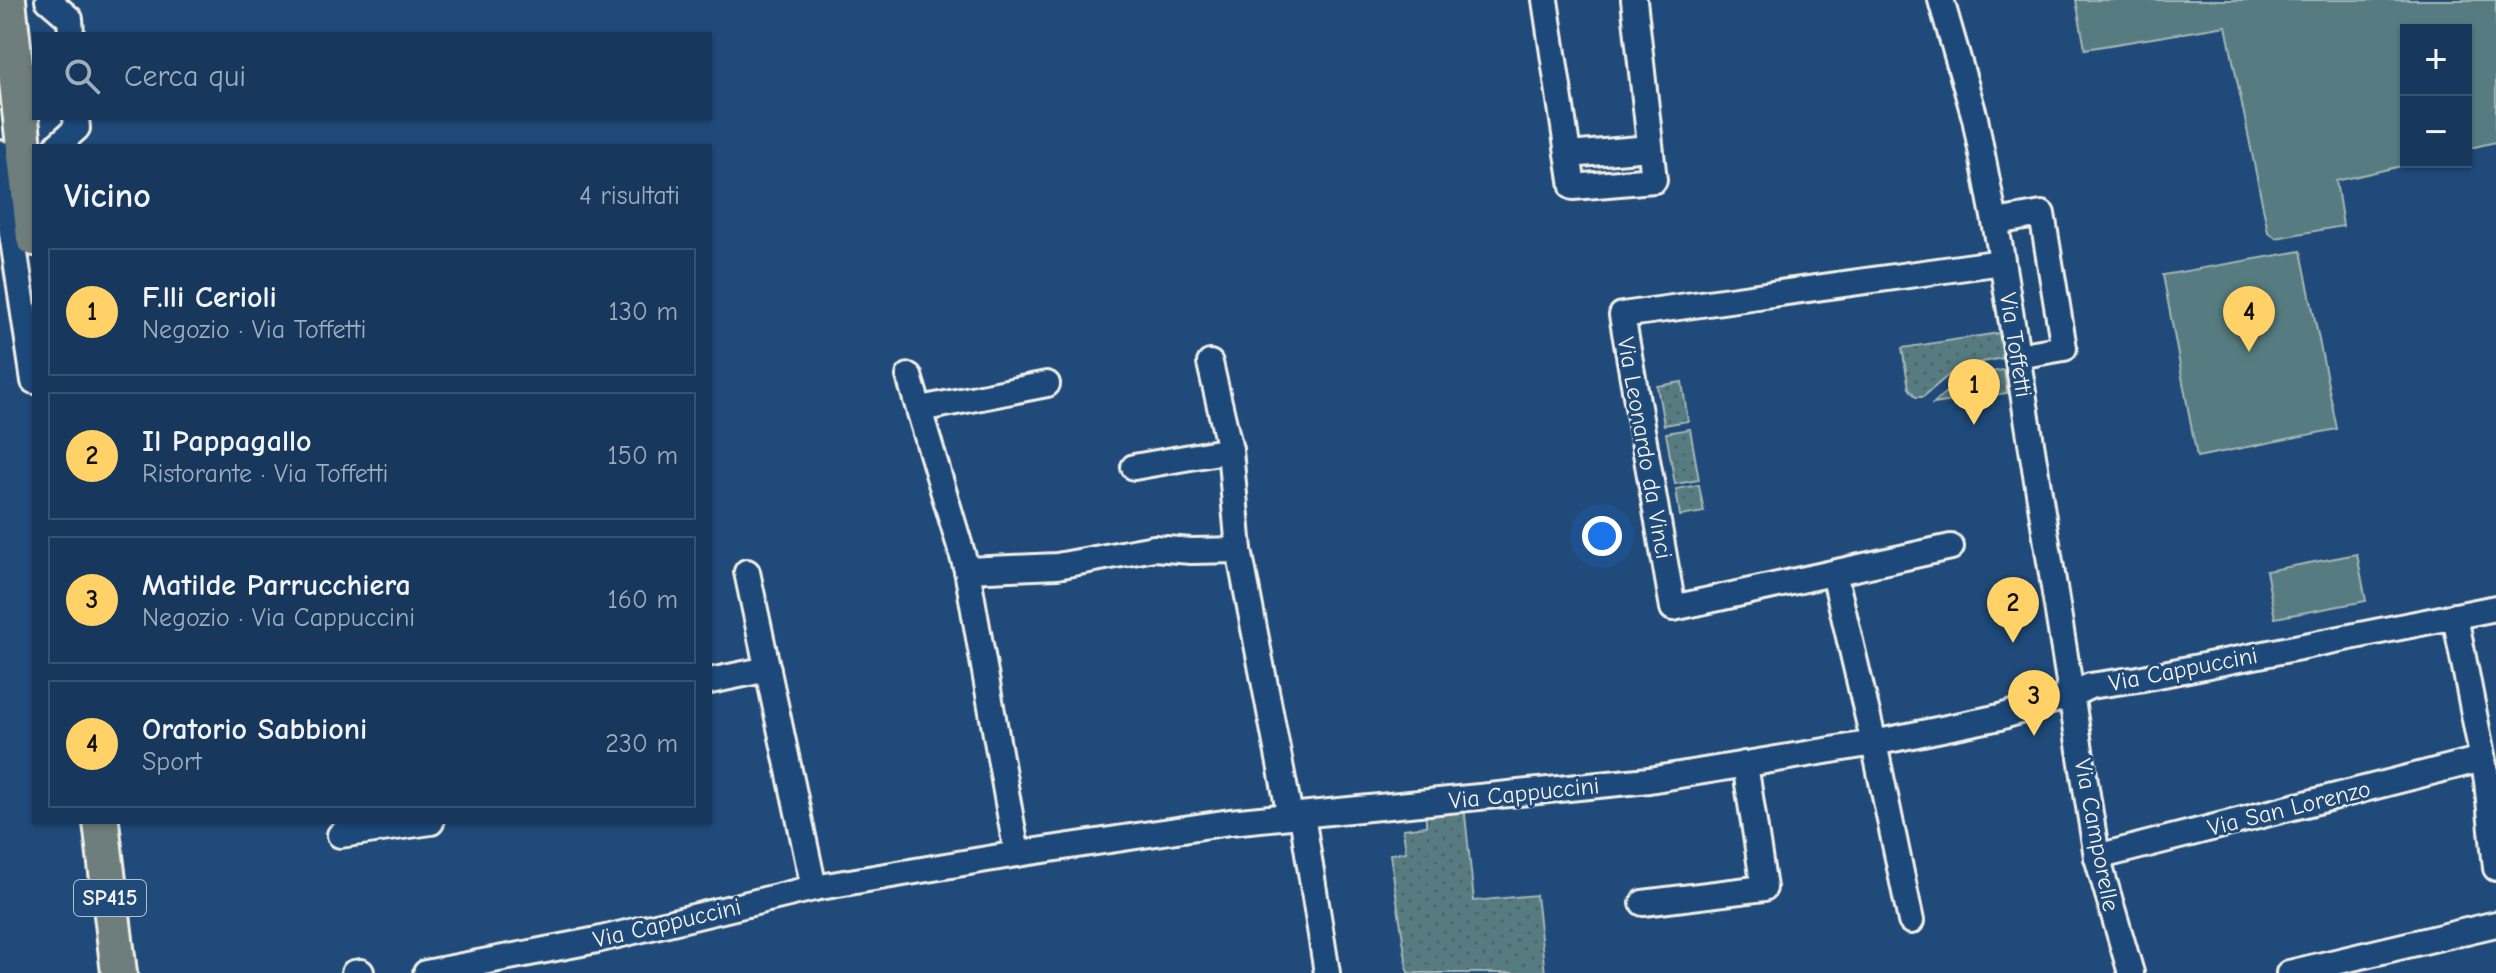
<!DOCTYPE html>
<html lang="it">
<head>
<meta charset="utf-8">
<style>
	:root { --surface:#17385c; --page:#244365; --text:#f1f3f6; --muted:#9eacbb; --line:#365272; --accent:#ffd166 }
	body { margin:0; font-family:"Comic Neue",sans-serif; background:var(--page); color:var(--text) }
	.controls { position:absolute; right:24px; top:24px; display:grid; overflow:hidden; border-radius:0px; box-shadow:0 2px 6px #0004 }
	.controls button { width:72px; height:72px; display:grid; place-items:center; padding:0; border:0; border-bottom:2px solid var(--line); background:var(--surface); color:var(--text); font:40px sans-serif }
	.you { position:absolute; left:1602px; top:536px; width:28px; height:28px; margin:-20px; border:6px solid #fff; border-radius:50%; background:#1a73e8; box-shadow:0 0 0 12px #1a73e833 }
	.badge { display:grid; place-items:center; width:52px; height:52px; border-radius:50%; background:var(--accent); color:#111; font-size:26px; font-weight:700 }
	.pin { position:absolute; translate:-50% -66px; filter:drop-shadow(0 2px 4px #0008) }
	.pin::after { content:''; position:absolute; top:42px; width:28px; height:24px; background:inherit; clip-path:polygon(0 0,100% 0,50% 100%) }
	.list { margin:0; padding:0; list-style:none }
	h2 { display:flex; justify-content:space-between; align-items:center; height:104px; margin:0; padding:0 32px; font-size:34px }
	h2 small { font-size:26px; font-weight:400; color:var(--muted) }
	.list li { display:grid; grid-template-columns:52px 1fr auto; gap:24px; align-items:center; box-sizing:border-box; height:128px; margin:0 16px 16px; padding:0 16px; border:2px solid var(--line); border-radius:0px }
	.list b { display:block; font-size:30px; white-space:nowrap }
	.list p { margin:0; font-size:26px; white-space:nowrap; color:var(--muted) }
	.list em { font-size:26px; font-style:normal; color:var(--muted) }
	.icon { flex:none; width:44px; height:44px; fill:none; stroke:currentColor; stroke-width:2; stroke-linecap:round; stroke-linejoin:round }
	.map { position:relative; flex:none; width:2496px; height:973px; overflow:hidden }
	.search { position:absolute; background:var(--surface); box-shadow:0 2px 6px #0004; left:32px; top:32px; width:680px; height:88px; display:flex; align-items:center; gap:20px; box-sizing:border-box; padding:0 28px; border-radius:0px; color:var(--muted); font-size:30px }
	.panel { position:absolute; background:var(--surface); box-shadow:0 2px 6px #0004; left:32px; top:144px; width:680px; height:680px; border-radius:0px }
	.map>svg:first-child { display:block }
</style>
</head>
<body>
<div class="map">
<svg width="2496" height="973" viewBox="0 0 2496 973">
	<defs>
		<pattern id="garden-dots" width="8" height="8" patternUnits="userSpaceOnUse" patternTransform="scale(2)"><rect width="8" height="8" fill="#577b81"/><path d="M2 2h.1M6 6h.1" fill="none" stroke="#516466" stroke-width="1.8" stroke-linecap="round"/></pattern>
	</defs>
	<rect width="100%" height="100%" fill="#1f4a7a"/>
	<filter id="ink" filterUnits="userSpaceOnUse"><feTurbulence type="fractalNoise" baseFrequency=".0125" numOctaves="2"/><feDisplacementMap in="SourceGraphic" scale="16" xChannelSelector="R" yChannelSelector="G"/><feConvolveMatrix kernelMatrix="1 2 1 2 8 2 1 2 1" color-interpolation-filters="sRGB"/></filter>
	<g filter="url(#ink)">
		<!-- green -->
		<g fill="#577b81" stroke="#a6b6b4" stroke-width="2">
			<path d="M2076,0H2496V142L2466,149V30H2406V162H2419L2336,181L2343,226L2276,238L2268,232L2226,26L2085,49Z"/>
			<path d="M2301,251L2337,429L2197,457L2163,275Z"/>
			<path d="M2357,554L2366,601L2275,618L2266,571Z"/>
		</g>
		<!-- garden -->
		<g fill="url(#garden-dots)" stroke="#a6b6b4" stroke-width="2">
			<path d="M1999,333L2003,358L1958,367L1923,397H1916L1909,388L1902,348Z"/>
			<path d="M2004,370L2007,393L1933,404C1958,379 1970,374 2004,370Z"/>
			<path d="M1682,382L1688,421L1664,425L1657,386Z"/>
			<path d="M1690,429L1699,480L1675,484L1666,433Z"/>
			<path d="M1699,485L1704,512L1680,516L1676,489Z"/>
			<path d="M1464,805L1474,901L1536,895L1545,973H1408L1390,854L1406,852L1403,829L1426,826V810Z"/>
		</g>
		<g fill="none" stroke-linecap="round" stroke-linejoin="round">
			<defs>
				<g id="minor">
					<path d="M48,0L70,19L71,34"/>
					<path d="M1545,0L1573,187L1654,180L1634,0"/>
					<path d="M1941,0L1975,118L2000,248L2097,857L2131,973"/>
					<path d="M57,146L77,128L76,118"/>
					<path d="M0,153L34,381"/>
					<path d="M1569,155L1650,148"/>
					<path d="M1996,222L2042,214L2064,348L2017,356"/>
					<path d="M1210,363L1230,450L1239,550L1290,816"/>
					<path d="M909,376L967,570L1017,854"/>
					<path d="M920,409L1047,384"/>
					<path d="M1134,467L1230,450"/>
					<path d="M1951,547L1673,608L1622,315L2002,262"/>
					<path d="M967,570L1057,566L1154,548L1191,551L1239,550"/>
					<path d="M747,572L814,888"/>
					<path d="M1834,573L1874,743L1911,921"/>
					<path d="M2455,616L2487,781L2496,868"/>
					<path d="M710,681L768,669"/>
					<path d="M1302,815L1327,973"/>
					<path d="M340,835L431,822"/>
					<path d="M2097,857L2482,759"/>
					<path d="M1643,903L1764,888L1745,764"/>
					<path d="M354,973L361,972"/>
					<path d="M426,973L597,940L814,888L1017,854L1230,822L1649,780L1874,743L2000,717L2071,695L2090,686L2138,679L2496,608"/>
					<path d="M2289,973L2496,924"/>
				</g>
				<g id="highway">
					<path d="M8,0L34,238"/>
					<path d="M101,822L119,973"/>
				</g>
			</defs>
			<!-- minor casing -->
			<use href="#minor" stroke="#f4f1e8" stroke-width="30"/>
			<!-- highway casing -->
			<use href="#highway" stroke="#f4f1e8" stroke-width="40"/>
			<!-- minor -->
			<use href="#minor" stroke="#1f4a7a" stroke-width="24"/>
			<!-- highway -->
			<use href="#highway" stroke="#6d7e7c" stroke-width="34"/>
		</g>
	</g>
	<g text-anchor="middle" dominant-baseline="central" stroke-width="6" stroke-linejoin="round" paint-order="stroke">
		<!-- shield labels -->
		<rect fill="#1f4a7a" stroke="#b4bfc7" stroke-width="2" x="74" y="880" width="72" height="36" rx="6"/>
		<g font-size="22" font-weight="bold" fill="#f4f1e8">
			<text x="110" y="898">SP415</text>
		</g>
		<!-- street labels -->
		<g font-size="24" fill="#f4f1e8" stroke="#1f4a7a">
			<text transform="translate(2016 345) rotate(81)">Via Toffetti</text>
			<text transform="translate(1645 448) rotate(80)">Via Leonardo da Vinci</text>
			<text transform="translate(2183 669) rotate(-11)">Via Cappuccini</text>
			<text transform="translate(1524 793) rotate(-6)">Via Cappuccini</text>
			<text transform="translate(2289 808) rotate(-14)">Via San Lorenzo</text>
			<text transform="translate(2097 835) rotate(79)">Via Camporelle</text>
			<text transform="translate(667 923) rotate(-13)">Via Cappuccini</text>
		</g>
	</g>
</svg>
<div class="controls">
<button>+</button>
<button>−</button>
</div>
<div class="you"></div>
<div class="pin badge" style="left:1974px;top:425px">1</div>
<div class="pin badge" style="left:2013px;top:643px">2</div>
<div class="pin badge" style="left:2034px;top:736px">3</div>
<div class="pin badge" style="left:2249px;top:352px">4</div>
<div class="search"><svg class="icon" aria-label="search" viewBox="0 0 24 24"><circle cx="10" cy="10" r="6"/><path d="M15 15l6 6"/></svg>Cerca qui</div>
<section class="panel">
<h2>Vicino<small>4 risultati</small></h2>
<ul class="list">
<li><span class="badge">1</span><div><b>F.lli Cerioli</b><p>Negozio · Via Toffetti</p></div><em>130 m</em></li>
<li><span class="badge">2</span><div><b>Il Pappagallo</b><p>Ristorante · Via Toffetti</p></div><em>150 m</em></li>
<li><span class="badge">3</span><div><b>Matilde Parrucchiera</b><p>Negozio · Via Cappuccini</p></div><em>160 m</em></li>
<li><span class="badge">4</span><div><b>Oratorio Sabbioni</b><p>Sport</p></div><em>230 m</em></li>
</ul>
</section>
</div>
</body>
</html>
